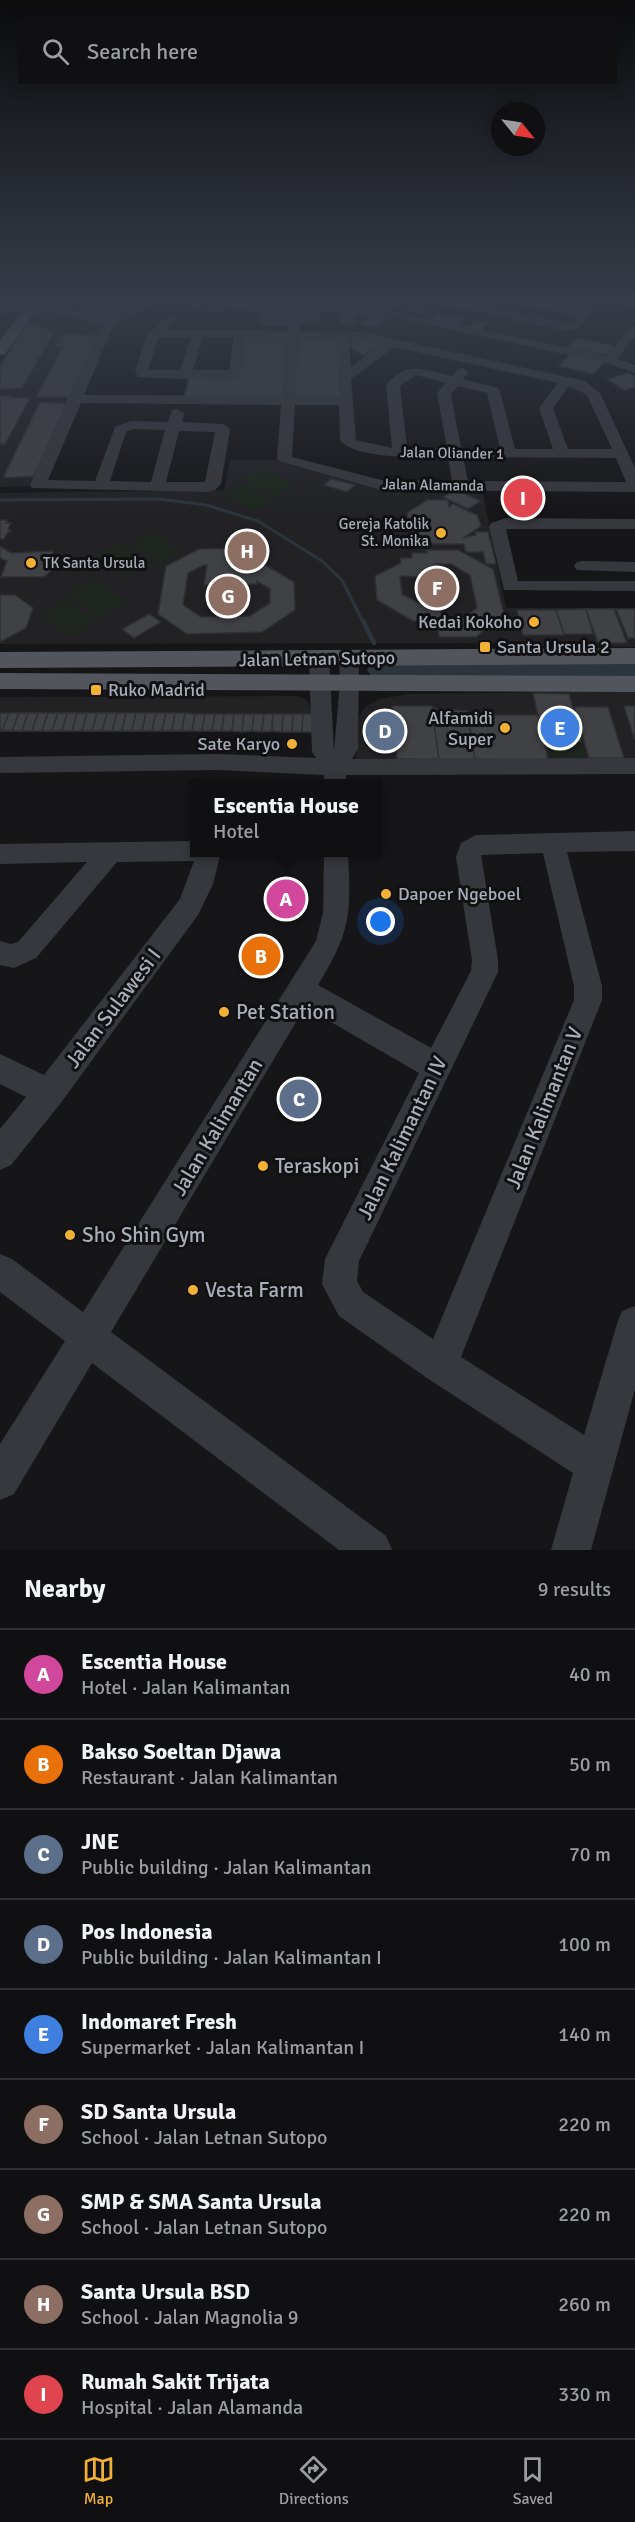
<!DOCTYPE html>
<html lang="en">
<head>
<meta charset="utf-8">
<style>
	:root { --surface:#101012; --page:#1e1e20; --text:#f1f3f6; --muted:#9c9d9f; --line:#303032; --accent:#f2b134 }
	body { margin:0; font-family:Signika,sans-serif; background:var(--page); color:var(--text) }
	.compass { position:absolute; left:491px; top:102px; width:54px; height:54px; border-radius:50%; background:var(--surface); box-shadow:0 3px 15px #0003; rotate:120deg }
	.you { position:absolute; left:381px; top:922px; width:21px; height:21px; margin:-15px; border:4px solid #fff; border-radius:50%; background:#1a73e8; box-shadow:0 0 0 9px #1a73e833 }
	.badge { display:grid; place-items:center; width:39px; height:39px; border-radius:50%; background:var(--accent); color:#fff; font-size:20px; font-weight:700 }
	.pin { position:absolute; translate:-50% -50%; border:3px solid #fff; box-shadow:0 2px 6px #0006 }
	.popup { position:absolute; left:190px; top:779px; width:192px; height:78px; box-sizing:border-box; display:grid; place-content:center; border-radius:0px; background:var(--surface); filter:drop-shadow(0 2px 4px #0005); font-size:20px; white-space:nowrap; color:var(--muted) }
	.popup b { font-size:22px; color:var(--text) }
	.popup::after { content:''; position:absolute; left:50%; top:100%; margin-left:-12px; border:12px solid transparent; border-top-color:var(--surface) }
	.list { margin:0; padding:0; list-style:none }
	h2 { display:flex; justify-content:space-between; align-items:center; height:78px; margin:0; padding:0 24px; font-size:26px }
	h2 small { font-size:20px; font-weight:400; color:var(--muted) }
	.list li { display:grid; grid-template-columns:39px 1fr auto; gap:18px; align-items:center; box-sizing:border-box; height:90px; padding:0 24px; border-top:2px solid var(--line) }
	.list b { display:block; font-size:22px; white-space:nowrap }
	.list p { margin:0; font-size:20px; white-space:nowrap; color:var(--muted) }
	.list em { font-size:20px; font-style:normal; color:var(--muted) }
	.icon { flex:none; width:33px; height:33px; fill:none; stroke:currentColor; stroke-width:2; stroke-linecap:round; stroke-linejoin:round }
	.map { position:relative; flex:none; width:635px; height:1550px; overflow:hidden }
	.search { position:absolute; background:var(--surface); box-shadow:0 3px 15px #0003; left:18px; right:18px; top:18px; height:66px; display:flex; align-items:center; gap:15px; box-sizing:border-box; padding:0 21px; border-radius:0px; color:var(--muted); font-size:22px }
	.sheet { height:888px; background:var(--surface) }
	nav { display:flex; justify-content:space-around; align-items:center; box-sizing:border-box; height:84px; border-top:2px solid var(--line); background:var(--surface); font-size:16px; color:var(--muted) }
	nav a { display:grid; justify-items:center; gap:3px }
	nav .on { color:var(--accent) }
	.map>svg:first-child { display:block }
</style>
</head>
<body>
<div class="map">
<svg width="635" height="1550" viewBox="0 0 635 1550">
	<rect width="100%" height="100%" fill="#161618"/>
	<!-- built -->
	<g fill="#222225">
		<path d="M44,305L107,320L31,486L0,487V370L37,310Z"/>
		<path d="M230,460H276L373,488L482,489L506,608H635V647L528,646L513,643L0,644V493L224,490Z"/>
		<path d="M635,691V758L356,759L359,718L365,707L379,699L409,694Z"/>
		<path d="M298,696L307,700L313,714L312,732H0V697Z"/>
	</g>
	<!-- green -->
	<g fill="#1e261f">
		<path d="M262,469L295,485L274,497L241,479Z"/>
		<path d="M243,485L273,501L253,511L223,495Z"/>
		<path d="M152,533L182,552L159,564L129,545Z"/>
		<path d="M119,544L152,565L125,579L93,557Z"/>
		<path d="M94,579L128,602L99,618L66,594Z"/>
		<path d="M67,600L97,622L70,637L41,614Z"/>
		<path d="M544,742H582L587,759H548Z"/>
	</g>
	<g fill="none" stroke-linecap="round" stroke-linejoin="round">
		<!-- stream-far1 -->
		<path stroke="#2c353c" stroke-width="3" d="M0,500L159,499L206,505L258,521L322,561L342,580L363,622"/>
		<!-- stream -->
		<path stroke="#2c353c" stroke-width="4.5" d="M363,621L374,643"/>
		<!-- river -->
		<path fill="#2c353c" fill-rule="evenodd" d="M379,662L635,664V680L379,678L371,676L367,670L371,664Z"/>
	</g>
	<!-- building -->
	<g fill="#404145" stroke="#303034" stroke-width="1.5" fill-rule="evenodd">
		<path d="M78,301H97L106,303L89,312L77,306H67Z"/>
		<path d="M198,301H211L194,311L183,309Z"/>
		<rect x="301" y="301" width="18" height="8"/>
		<path d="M321,301H345V308L321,307Z"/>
		<path d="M358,301H402L389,310L358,306Z"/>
		<path d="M107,303L129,309L109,319L86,314Z"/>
		<path d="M218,303L228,306L216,313L205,310Z"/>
		<path d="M415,304L430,307L421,314L406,311Z"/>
		<path d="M263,313H288L287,326L261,325Z"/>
		<path d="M299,313H320L318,323H297Z"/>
		<path d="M439,313L452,316L443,323L429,320Z"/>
		<path d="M342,314H355L354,325L341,324Z"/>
		<path d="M374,314L389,317L376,327L361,324Z"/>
		<path d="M453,316L466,319L459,325L446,322Z"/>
		<path d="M477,321L488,323L480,331L468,328Z"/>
		<path d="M26,324L55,331L22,388L0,389V367Z"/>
		<path d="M62,334L98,335L71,397H36L63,346H55Z"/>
		<path d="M245,334L291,336L284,399L184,398L189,377L231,378L240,372Z"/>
		<path d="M299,336H342L341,400L290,397Z"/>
		<path d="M363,337L383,347L363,355L349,346L354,344L348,341Z"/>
		<path d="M577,338L614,346L606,355L568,348Z"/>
		<path d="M571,354L605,361L594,374L559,366Z"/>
		<path d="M629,373L635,377V387L624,390L607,379Z"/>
		<path d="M0,396H10L9,398H30L5,444H0Z"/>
		<path d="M40,402L67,404L34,476L3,478Z"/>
		<path d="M331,479L355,485L347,492L324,485Z"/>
		<path d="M456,490L481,501L468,509L443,497Z"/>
		<path d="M427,500H448L449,507L453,504L477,515L481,526L463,538L476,535L475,532H488L496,564H486L483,552H466L464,544H434L410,532L407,513Z"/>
		<path d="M0,520H8L6,523H11L8,529L11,531L7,533L4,539H0Z"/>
		<path d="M0,546L11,553L53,551L52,556H56L54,561L58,564L44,577H1L7,561L0,558Z"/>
		<path d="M237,548V555L258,554L257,560L294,582L295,610L262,632L187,634L158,614L166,566L199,549ZM204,565H207L204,585L257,584V581L270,589V603L250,616L201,617L183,605L188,573Z"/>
		<path d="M426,550H458L493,569L504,614L476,637H439L437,621H413L377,600L375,576L401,563L400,558H412V553H427ZM436,564H451L470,575L477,608L461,620H442L440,605H422L402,594L400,576L439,578Z"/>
		<path d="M0,595H15L33,608L26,628L0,642Z"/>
		<path d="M586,609L593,634H564L556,610Z"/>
		<path d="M586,609H614L627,643H598Z"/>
		<path d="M616,609H635V640L634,638H628Z"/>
		<path d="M517,610H556L564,635H523Z"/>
		<path d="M149,614L161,622L134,638L122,629Z"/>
		<path d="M533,693L569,694L582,742H544Z"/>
		<path d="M392,706H432L439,759H397Z"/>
		<path d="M624,706H635V740Z"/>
		<path d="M574,707H608L624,758H589Z"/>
		<path d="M432,708L467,711L475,759H439Z"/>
		<path d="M375,710H393L397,752H377Z"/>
		<path d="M0,713H9L2,731H0Z"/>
		<path d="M9,713H19L12,731H2Z"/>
		<path d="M19,713H28L22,731H12Z"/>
		<path d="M28,713H38L32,731H22Z"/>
		<path d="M38,713H48L42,731H32Z"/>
		<path d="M48,713H58L52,731H42Z"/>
		<path d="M58,713H67L62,731H52Z"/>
		<path d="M67,713H77L72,731H62Z"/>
		<path d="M77,713H87L82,731H72Z"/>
		<path d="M87,713H97L92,731H82Z"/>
		<path d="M97,713H107L102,731H92Z"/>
		<path d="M107,713H117L112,731H102Z"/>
		<path d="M117,713H126L122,731H112Z"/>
		<path d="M126,713H136L132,731H122Z"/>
		<path d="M136,713H146L142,731H132Z"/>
		<path d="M146,713H156L152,731H142Z"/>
		<path d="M156,713H166L162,731H152Z"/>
		<path d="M166,713H175L172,731H162Z"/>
		<path d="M175,713H185L182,731H172Z"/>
		<path d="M185,713L195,714L192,731H182Z"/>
		<path d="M195,714H205L202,731H192Z"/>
		<path d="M205,714H215L212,731H202Z"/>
		<path d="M215,714H224L222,731H212Z"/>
		<path d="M224,714H234L232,731H222Z"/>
		<path d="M234,714H244L242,732L232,731Z"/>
		<path d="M244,714H254L252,731L242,732Z"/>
		<path d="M254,714H264L262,732L252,731Z"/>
		<path d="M264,714H273L272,731L262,732Z"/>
		<path d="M273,714H283L282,732L272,731Z"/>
		<path d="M283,714H293L292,732H282Z"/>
		<path d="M293,714H303L302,732H292Z"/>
		<path d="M303,714H313L312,732H302Z"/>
		<path d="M468,715H538L548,759H475Z"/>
	</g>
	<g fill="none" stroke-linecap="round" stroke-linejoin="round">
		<!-- minor -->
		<g fill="#37383d" fill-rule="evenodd">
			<path d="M143,301H157L118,323L112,329L84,395L282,396L287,338L246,337L241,371L237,377L185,379L138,377L135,371L147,334L170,315L174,314L180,317L165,330L288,331L289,313L255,312L212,303L211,301H231L255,306H290L291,301H301V306L378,308L606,356L631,327L635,326V337L617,359L635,365V373L606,363L378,314L301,313L300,331L362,332L585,381L600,393L635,468V492L381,490L279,461L277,458L281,405L81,403L48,480L95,481L115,427L131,421L168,422L172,410L177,409L184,413L182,422L221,424L226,425L230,430L221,484L215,490L209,492L32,488L30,485L67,399L104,325L41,310L0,313V307L41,304L112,317ZM191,337L180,370H148L158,338ZM203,337H234L229,370H193ZM299,338L337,339L339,397H295ZM349,339L381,344L351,367ZM394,347L558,383L539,408L553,449H515L500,391L498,388L463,379L469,372L463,368L458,369L452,376C425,370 407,360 386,385L392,448L356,440L351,379ZM416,375L446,383L437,393L447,448H407L400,386ZM458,386L487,393L500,449L461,448L451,394ZM569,386L587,395L612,449H568L553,408ZM295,405H339L340,440C355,460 424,457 448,457L452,481L381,480L292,457ZM133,429L165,430L151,482L110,481L126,432ZM179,431L215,432L205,482H166ZM463,457L616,458L626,482L468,481Z"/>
			<path d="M433,301H454L566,323H570L577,316L517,304L511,301H533L583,310L593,301H605L578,329L566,331L439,304Z"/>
			<path d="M607,301L635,302V308L609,303Z"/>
			<path d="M506,518L635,519V529H506L518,581H635V591L504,590L489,527L491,523Z"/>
			<path d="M583,561L635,562V572L577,570L574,566L577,562Z"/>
			<path d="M319,652L326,653L329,658L334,751L340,682L339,658L342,653L349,652L356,653L359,658L358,749L352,759L635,758V774L346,775V784H324V775L217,770L0,773V757L217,754L316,758L312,752L309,658L312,653Z"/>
			<path d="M635,831V851L567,852L602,986V1000L461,1357L584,1435L617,1324L622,1311L635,1306V1389L591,1550H551L573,1473L427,1378L339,1316L322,1284L325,1259L419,1073L305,1007L111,1332L386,1536L392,1550H339L92,1363L14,1494L0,1500V1444L65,1341L0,1292V1254L12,1259L83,1312L316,941L323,913L324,852H348C351,915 351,931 318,985L431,1048L471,971L472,960L456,857L461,843L476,835ZM543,853L574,986V1000L433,1339L363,1292L357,1281L359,1261L498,972V960L481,855Z"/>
			<path d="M194,841V852H221L213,884L198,915L60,1104L11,1165L0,1170V1129L26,1097L0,1084V1054L44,1075L180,899L194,861L117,862L36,958L14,968L0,965V941L11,944L18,942L87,862L0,864V844Z"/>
		</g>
		<!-- major -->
		<g fill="#53555c" fill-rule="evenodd">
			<path d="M32,301H46L31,317L5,354L0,355V340Z"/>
			<path d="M635,648V664L0,668V652Z"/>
			<path d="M0,673L635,676V692L0,689Z"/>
		</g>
	</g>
	<!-- sky -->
	<linearGradient id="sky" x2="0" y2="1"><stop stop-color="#0c0c0d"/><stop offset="0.58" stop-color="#363c48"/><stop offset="1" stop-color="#363c48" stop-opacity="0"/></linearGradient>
	<rect width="635" height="518" fill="url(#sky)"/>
	<!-- markers -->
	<g fill="#f2b134" stroke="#111113" stroke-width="2">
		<circle cx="441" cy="533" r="6"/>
		<circle cx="31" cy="563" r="6"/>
		<circle cx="534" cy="622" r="6"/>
		<rect x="479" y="641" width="12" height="12" rx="3"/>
		<rect x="90" y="684" width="12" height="12" rx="3"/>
		<circle cx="505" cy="728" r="6"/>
		<circle cx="292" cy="744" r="6"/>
		<circle cx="386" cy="894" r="6"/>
		<circle cx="224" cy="1012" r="6"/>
		<circle cx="263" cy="1166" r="6"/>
		<circle cx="70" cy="1235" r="6"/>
		<circle cx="193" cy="1290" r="6"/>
	</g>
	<g text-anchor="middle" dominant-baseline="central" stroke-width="6" stroke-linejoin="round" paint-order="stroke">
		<!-- far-street labels -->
		<g font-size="15" fill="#a8adb8" stroke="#111113">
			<text transform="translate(452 453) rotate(1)">Jalan Oliander 1</text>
			<text transform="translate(433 485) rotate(1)">Jalan Alamanda</text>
		</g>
		<!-- far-poi labels -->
		<g font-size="15" fill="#a8adb8" stroke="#111113" text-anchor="end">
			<text x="429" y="524">Gereja Katolik<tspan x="429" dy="17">St. Monika</tspan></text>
			<text x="43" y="563" text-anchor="start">TK Santa Ursula</text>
		</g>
		<!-- poi labels -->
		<g font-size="18" fill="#a8adb8" stroke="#111113" text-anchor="end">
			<text x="522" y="622">Kedai Kokoho</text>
			<text x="497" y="647" text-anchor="start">Santa Ursula 2</text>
			<text x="108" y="690" text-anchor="start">Ruko Madrid</text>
			<text x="493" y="718">Alfamidi<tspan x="493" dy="21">Super</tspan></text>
			<text x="280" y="744">Sate Karyo</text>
			<text x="398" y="894" text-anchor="start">Dapoer Ngeboel</text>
		</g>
		<!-- street labels -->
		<g font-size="18" fill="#a8adb8" stroke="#111113">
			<text transform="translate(317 659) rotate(-1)">Jalan Letnan Sutopo</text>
		</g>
		<!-- near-street labels -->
		<g font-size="21" fill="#a8adb8" stroke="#111113">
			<text transform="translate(113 1008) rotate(-53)">Jalan Sulawesi I</text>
			<text transform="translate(544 1108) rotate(-68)">Jalan Kalimantan V</text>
			<text transform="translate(217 1127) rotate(-59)">Jalan Kalimantan</text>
			<text transform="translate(402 1138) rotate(-64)">Jalan Kalimantan IV</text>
		</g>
		<!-- near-poi labels -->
		<g font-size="21" fill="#a8adb8" stroke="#111113" text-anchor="start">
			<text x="236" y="1012">Pet Station</text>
			<text x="275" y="1166">Teraskopi</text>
			<text x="82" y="1235">Sho Shin Gym</text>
			<text x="205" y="1290">Vesta Farm</text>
		</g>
	</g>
</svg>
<svg class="compass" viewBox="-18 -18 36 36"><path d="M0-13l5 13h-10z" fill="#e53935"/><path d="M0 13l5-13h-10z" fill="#9c9d9f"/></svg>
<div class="you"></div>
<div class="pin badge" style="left:286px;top:899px;background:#d1479c">A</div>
<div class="popup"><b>Escentia House</b>Hotel</div>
<div class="pin badge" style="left:261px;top:956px;background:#e8710a">B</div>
<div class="pin badge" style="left:299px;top:1099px;background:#5c6f8a">C</div>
<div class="pin badge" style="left:385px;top:731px;background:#5c6f8a">D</div>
<div class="pin badge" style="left:560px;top:728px;background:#3f7fe0">E</div>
<div class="pin badge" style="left:437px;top:588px;background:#8d6e63">F</div>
<div class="pin badge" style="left:228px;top:596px;background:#8d6e63">G</div>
<div class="pin badge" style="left:247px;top:551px;background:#8d6e63">H</div>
<div class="pin badge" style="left:523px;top:498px;background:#e0444e">I</div>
<div class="search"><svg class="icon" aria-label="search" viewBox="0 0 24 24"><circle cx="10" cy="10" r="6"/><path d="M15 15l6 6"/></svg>Search here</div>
</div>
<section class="sheet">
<h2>Nearby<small>9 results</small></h2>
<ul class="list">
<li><span class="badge" style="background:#d1479c">A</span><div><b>Escentia House</b><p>Hotel · Jalan Kalimantan</p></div><em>40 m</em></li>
<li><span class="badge" style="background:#e8710a">B</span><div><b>Bakso Soeltan Djawa</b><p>Restaurant · Jalan Kalimantan</p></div><em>50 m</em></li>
<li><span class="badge" style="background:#5c6f8a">C</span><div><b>JNE</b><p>Public building · Jalan Kalimantan</p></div><em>70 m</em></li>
<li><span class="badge" style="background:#5c6f8a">D</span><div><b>Pos Indonesia</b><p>Public building · Jalan Kalimantan I</p></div><em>100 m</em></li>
<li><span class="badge" style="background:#3f7fe0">E</span><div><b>Indomaret Fresh</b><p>Supermarket · Jalan Kalimantan I</p></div><em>140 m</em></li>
<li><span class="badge" style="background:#8d6e63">F</span><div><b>SD Santa Ursula</b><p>School · Jalan Letnan Sutopo</p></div><em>220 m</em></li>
<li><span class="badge" style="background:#8d6e63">G</span><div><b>SMP &amp; SMA Santa Ursula</b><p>School · Jalan Letnan Sutopo</p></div><em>220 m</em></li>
<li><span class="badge" style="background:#8d6e63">H</span><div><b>Santa Ursula BSD</b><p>School · Jalan Magnolia 9</p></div><em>260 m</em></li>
<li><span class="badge" style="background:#e0444e">I</span><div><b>Rumah Sakit Trijata</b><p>Hospital · Jalan Alamanda</p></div><em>330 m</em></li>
</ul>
</section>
<nav>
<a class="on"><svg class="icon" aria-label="map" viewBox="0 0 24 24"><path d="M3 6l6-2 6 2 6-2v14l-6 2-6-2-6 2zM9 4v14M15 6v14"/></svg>Map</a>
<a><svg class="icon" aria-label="directions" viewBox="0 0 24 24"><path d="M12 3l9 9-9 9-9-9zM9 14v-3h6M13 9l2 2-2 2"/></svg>Directions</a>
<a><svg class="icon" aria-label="saved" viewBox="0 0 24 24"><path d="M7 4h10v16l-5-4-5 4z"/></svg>Saved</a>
</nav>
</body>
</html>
